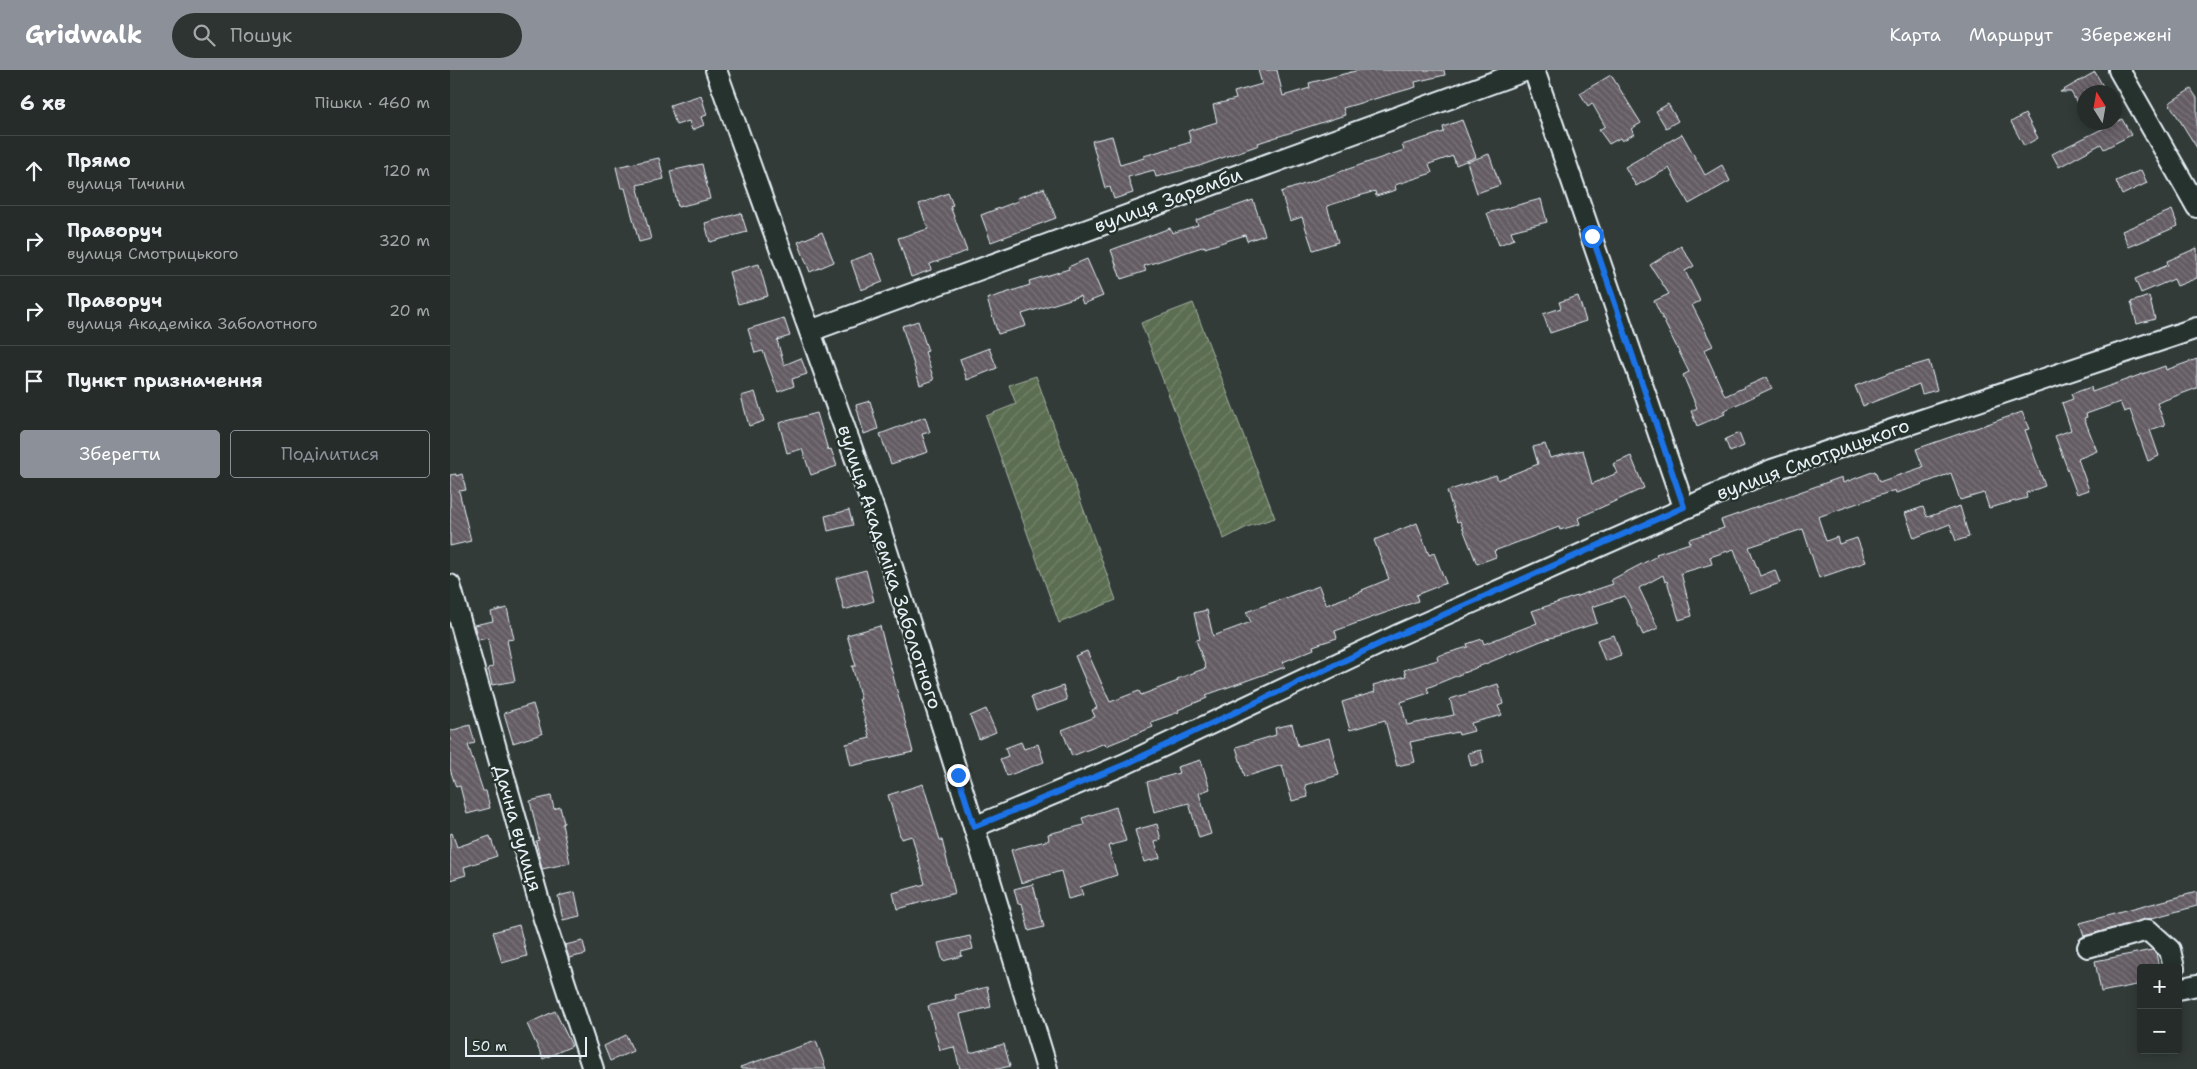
<!DOCTYPE html>
<html lang="uk">
<head>
<meta charset="utf-8">
<style>
	:root { --surface:#262c2a; --page:#2e3432; --text:#f1f3f6; --muted:#a4a7a8; --line:#424847; --accent:#8c9099 }
	body { margin:0; font-family:"Shantell Sans",sans-serif; background:var(--page); color:var(--text) }
	.controls { position:absolute; right:15px; bottom:15px; display:grid; overflow:hidden; border-radius:5px; box-shadow:0 2px 12px #0003 }
	.controls button { width:45px; height:45px; display:grid; place-items:center; padding:0; border:0; border-bottom:1px solid var(--line); background:var(--surface); color:var(--text); font:25px sans-serif }
	.compass { position:absolute; left:1627px; top:15px; width:45px; height:45px; border-radius:50%; background:var(--surface); box-shadow:0 2px 12px #0003; rotate:349deg }
	.scale { position:absolute; left:15px; bottom:12px; width:122px; box-sizing:border-box; padding-left:5px; border:2px solid #e8f1f8; border-top:0; font-size:14px; line-height:18px; white-space:nowrap; color:#e8f1f8; -webkit-text-stroke:4px #26332d; paint-order:stroke }
	.stop { position:absolute; width:15px; height:15px; margin:-11px; border:4px solid #1a73e8; border-radius:50%; background:#fff }
	.stop.end { background:#1a73e8; border-color:#fff; box-shadow:0 1px 5px #0008 }
	.list { margin:0; padding:0; list-style:none }
	h2 { display:flex; justify-content:space-between; align-items:center; height:65px; margin:0; padding:0 20px; font-size:21px }
	h2 small { font-size:16px; font-weight:400; color:var(--muted) }
	.list li { display:grid; grid-template-columns:32px 1fr auto; gap:15px; align-items:center; box-sizing:border-box; height:70px; padding:0 20px; border-top:1px solid var(--line) }
	.list b { display:block; font-size:19px; white-space:nowrap }
	.list p { margin:0; font-size:16px; white-space:nowrap; color:var(--muted) }
	.list em { font-size:16px; font-style:normal; color:var(--muted) }
	.actions { display:flex; gap:10px; padding:15px 20px }
	.actions a { flex:1; padding:11px 0; border:1px solid var(--accent); border-radius:5px; text-align:center; font-size:18px; color:var(--accent) }
	.actions .main { background:var(--accent); color:#fff }
	.icon { flex:none; width:28px; height:28px; fill:none; stroke:currentColor; stroke-width:2; stroke-linecap:round; stroke-linejoin:round }
	.map { position:relative; flex:none; width:1747px; height:999px; overflow:hidden }
	header { display:flex; align-items:center; gap:30px; box-sizing:border-box; height:70px; padding:0 25px; background:var(--accent); color:#fff }
	header strong { font-size:24px }
	nav { display:flex; gap:28px; margin-inline-start:auto; font-size:18px }
	.search { width:350px; height:45px; background:var(--page); display:flex; align-items:center; gap:12px; box-sizing:border-box; padding:0 18px; border-radius:28px; color:var(--muted); font-size:19px }
	main { display:flex }
	aside { flex:1; background:var(--surface) }
	.map>svg:first-child { display:block }
</style>
</head>
<body>
<header>
<strong>Gridwalk</strong>
<div class="search"><svg class="icon" aria-label="search" viewBox="0 0 24 24"><circle cx="10" cy="10" r="6"/><path d="M15 15l6 6"/></svg>Пошук</div>
<nav><a>Карта</a><a>Маршрут</a><a>Збережені</a></nav>
</header>
<main>
<aside>
<h2>6 хв<small>Пішки · 460 m</small></h2>
<ul class="list">
<li><svg class="icon" aria-label="ahead" viewBox="0 0 24 24"><path d="M12 20V5M6 11l6-6 6 6"/></svg><div><b>Прямо</b><p>вулиця Тичини</p></div><em>120 m</em></li>
<li><svg class="icon" aria-label="right" viewBox="0 0 24 24"><path d="M7 20v-9h11M14 6l5 5-5 5"/></svg><div><b>Праворуч</b><p>вулиця Смотрицького</p></div><em>320 m</em></li>
<li><svg class="icon" aria-label="right" viewBox="0 0 24 24"><path d="M7 20v-9h11M14 6l5 5-5 5"/></svg><div><b>Праворуч</b><p>вулиця Академіка Заболотного</p></div><em>20 m</em></li>
<li><svg class="icon" aria-label="arrive" viewBox="0 0 24 24"><path d="M6 21V4h12l-3 4 3 4H6"/></svg><div><b>Пункт призначення</b></div></li>
</ul>
<div class="actions"><a class="main">Зберегти</a><a>Поділитися</a></div>
</aside>
<div class="map">
<svg width="1747" height="999" viewBox="0 0 1747 999">
	<defs>
		<pattern id="garden-furrows" width="10" height="10" patternUnits="userSpaceOnUse" patternTransform="scale(1.25)"><rect width="10" height="10" fill="#5c6e51"/><path d="M-1 1l2-2M0 10L10 0M9 11l2-2" fill="none" stroke="#73836b"/></pattern>
		<pattern id="building-back-hatch" width="6" height="6" patternUnits="userSpaceOnUse" patternTransform="scale(1.25)"><rect width="6" height="6" fill="#645c63"/><path d="M-1 5l2 2M0 0l6 6M5-1l2 2" fill="none" stroke="#7a747a"/></pattern>
	</defs>
	<rect width="100%" height="100%" fill="#323b38"/>
	<filter id="ink" filterUnits="userSpaceOnUse"><feTurbulence type="fractalNoise" baseFrequency=".02" numOctaves="2"/><feDisplacementMap in="SourceGraphic" scale="10" xChannelSelector="R" yChannelSelector="G"/><feConvolveMatrix kernelMatrix="1 2 1 2 8 2 1 2 1" color-interpolation-filters="sRGB"/></filter>
	<g filter="url(#ink)">
		<!-- garden -->
		<g fill="url(#garden-furrows)" stroke="#a2b0a4">
			<path d="M743,233L825,448L797,457L774,469L691,253Z"/>
			<path d="M586,306L666,530L609,553L536,346L566,334L559,315Z"/>
		</g>
		<!-- building -->
		<g fill="url(#building-back-hatch)" stroke="#e8f1f8">
			<path d="M808,0H827L833,26L860,18L859,13L909,0H994L995,5L965,12L966,17L893,38L895,45L808,73L809,75L749,96L706,107L704,100L678,107L683,123L664,129L660,117L655,118L642,71L662,66L670,95L694,88V86L741,72L738,61L767,52L763,35L786,29L784,22L812,14Z"/>
			<path d="M1645,2L1654,18L1646,22H1634V45L1621,22H1610Z"/>
			<path d="M1161,5L1191,53L1181,59L1184,64L1172,71L1170,68L1159,74L1149,60L1155,56L1142,33L1138,36L1130,23Z"/>
			<path d="M1741,19L1747,28V78L1719,33Z"/>
			<path d="M251,25L257,45L251,47L254,55L242,60L239,51L226,55L220,35Z"/>
			<path d="M1218,34L1228,51L1216,58L1206,41Z"/>
			<path d="M1575,44L1588,68L1574,76L1561,52Z"/>
			<path d="M1672,49L1681,65L1654,79L1651,74L1609,97L1602,84Z"/>
			<path d="M1012,50L1026,87L1006,95L1003,86L979,94L982,103L945,115L946,120L926,126L925,121L877,136L888,172L863,180L852,147L840,151L831,122L954,80L952,75L994,62L993,57Z"/>
			<path d="M1232,64L1255,105L1272,95L1280,111L1239,134L1219,98L1186,116L1175,97Z"/>
			<path d="M1039,84L1050,115L1027,123L1017,92Z"/>
			<path d="M209,88L214,109L187,115L201,169L189,172L175,118H171L166,97Z"/>
			<path d="M252,94L260,129L228,137L220,101Z"/>
			<path d="M1691,100L1697,113L1672,125L1666,111Z"/>
			<path d="M594,118L606,148L541,172L531,145L568,131L567,128Z"/>
			<path d="M498,123L503,135L500,136L517,181L480,194L481,200L461,207L448,168L478,159L469,134Z"/>
			<path d="M1091,129L1097,152L1061,161L1064,169L1049,175L1037,143Z"/>
			<path d="M803,130L815,165L797,171L795,165L755,178V176L694,196L696,201L671,209L661,180L720,158L722,163L748,155L746,150Z"/>
			<path d="M1722,140L1728,156L1679,177L1672,161Z"/>
			<path d="M291,143L297,162L260,172L255,153Z"/>
			<path d="M372,162L384,192L360,202L348,172Z"/>
			<path d="M1231,176L1244,196L1235,201L1250,231L1242,235L1263,276L1254,280L1275,326L1317,307L1322,318L1273,341L1275,344L1247,356L1241,341L1247,338L1233,305L1239,302L1204,231L1219,224L1200,195Z"/>
			<path d="M1747,178V208L1727,216L1724,209L1691,223L1685,209L1718,195L1717,191Z"/>
			<path d="M422,183L433,212L411,220L401,191Z"/>
			<path d="M637,189L653,226L633,234L630,226L572,244L576,256L548,264L537,229L580,215L579,211L619,199L618,197Z"/>
			<path d="M309,194L318,226L288,234L279,202Z"/>
			<path d="M1128,226L1136,251L1100,263L1093,244L1111,238L1109,232Z"/>
			<path d="M1699,226L1705,249L1687,254L1681,232Z"/>
			<path d="M334,248L340,266L327,270L334,295L351,288L357,304L342,309L344,316L328,322L313,281L305,283L298,259Z"/>
			<path d="M468,251L478,281L475,282L484,310L470,315L452,256Z"/>
			<path d="M539,278L547,298L517,310L510,289Z"/>
			<path d="M1747,289V318L1707,333L1715,355L1700,360L1709,386L1698,391L1680,340L1674,342L1670,332L1636,344L1637,347L1634,348L1647,381L1628,389L1639,420L1627,424L1605,366L1621,360L1612,333L1623,329L1621,324L1641,317L1642,322L1715,296L1716,300Z"/>
			<path d="M1479,291L1487,320L1472,324L1469,314L1413,336L1405,316L1441,302Z"/>
			<path d="M305,322L314,351L299,356L291,326Z"/>
			<path d="M420,331L428,359L414,364L406,335Z"/>
			<path d="M1572,342L1579,359L1575,360L1595,416L1576,423L1577,428L1539,438L1534,423L1510,430L1501,403L1462,418L1446,423L1445,420L1368,447L1376,471L1387,467L1389,474L1407,468L1416,492L1369,508L1353,459L1299,477L1310,506L1325,500L1330,513L1300,524L1284,479L1260,487L1262,494L1231,503L1242,546L1229,550L1217,511L1215,512L1213,505L1189,518L1208,558L1193,565L1175,526L1142,537L1147,553L1091,571L977,618L979,623L951,632L957,655L1004,645L1000,629L1048,614L1053,634L1048,636L1052,645L1021,653L1024,661L1009,665L1008,662L960,672L965,692L947,696L935,650L900,660L892,632L925,622L923,615L956,606L954,600L988,590L987,586L1018,577L1017,574L1032,569L1034,574L1087,553L1082,541L1163,514L1161,510L1207,486L1206,484L1240,473L1239,469L1274,458L1271,450L1392,407L1393,413L1425,401L1429,412L1473,397L1466,379Z"/>
			<path d="M367,343L378,380L381,379L387,396L361,405L352,379L337,383L329,353Z"/>
			<path d="M475,347L480,362L472,364L478,382L441,394L430,364Z"/>
			<path d="M1289,363L1294,376L1280,382L1275,369Z"/>
			<path d="M1095,374L1100,388L1133,380L1142,414L1167,403L1163,394L1181,386L1194,418L1128,448L1130,454L1110,460L1109,457L1044,481L1046,487L1027,494L1010,451L1007,452L997,421L1046,405L1048,410L1088,394L1083,377Z"/>
			<path d="M6,404V406L12,404L16,420L9,421L21,471L0,476V405Z"/>
			<path d="M1510,436L1519,467L1506,471L1500,454L1464,468L1455,443L1473,437L1477,447Z"/>
			<path d="M399,440L403,455L378,461L375,446Z"/>
			<path d="M967,453L979,485L984,483L996,513L966,525L968,531L885,561L887,568L863,576L864,579L833,592L835,597L756,625L757,628L728,640L729,642L701,652L703,657L656,676L655,673L622,686L612,660L645,647L642,640L647,638L625,586L637,581L660,632L689,621L691,625L728,611L727,609L756,598L746,570L750,569L744,543L757,540L763,566L801,552L796,542L869,516L876,535L913,521L912,520L939,509L924,470Z"/>
			<path d="M416,500L424,531L394,540L386,508Z"/>
			<path d="M57,538L64,569L57,570L65,611L42,615L38,598L43,597L38,568L28,570L24,555L43,551L41,542Z"/>
			<path d="M430,556L463,682L401,696L396,674L420,668L409,629H411L402,596H406L397,565Z"/>
			<path d="M1164,565L1171,585L1155,591L1147,570Z"/>
			<path d="M613,616L617,630L586,641L581,627Z"/>
			<path d="M83,634L92,664L63,673L54,643Z"/>
			<path d="M536,639L546,662L529,669L520,646Z"/>
			<path d="M842,654L848,676L879,668L889,705L855,715L858,727L842,731L832,695L795,707L786,677L826,665L825,658Z"/>
			<path d="M20,655L25,673L18,675L33,721H36L40,738L17,744L10,716L6,717L0,699V661Z"/>
			<path d="M571,672L574,679L588,674L594,692L557,706L550,689L558,686L555,678Z"/>
			<path d="M1031,680L1034,693L1021,696L1018,683Z"/>
			<path d="M751,690L760,719L749,723L761,764L749,768L739,733L704,742L697,712L729,703L727,697Z"/>
			<path d="M473,714L490,770H492L505,823L447,839L443,823L475,814L462,766L451,769L438,725Z"/>
			<path d="M101,726L104,739L110,737L114,753L112,754L120,793L92,799L86,771L89,770L80,731Z"/>
			<path d="M666,737L676,771L658,776L667,805L630,817L633,825L618,829L611,801L571,813L561,780L599,770L598,764L634,755L632,748Z"/>
			<path d="M707,754L711,770L705,772L710,788L694,792L685,760Z"/>
			<path d="M2,763L7,777L40,766L47,786L14,797L16,805L0,810V764Z"/>
			<path d="M583,814L594,857L579,861L572,833L568,834L564,819Z"/>
			<path d="M125,822L130,846L113,850L108,826Z"/>
			<path d="M1747,822V836L1634,866L1630,853Z"/>
			<path d="M69,855L77,886L52,893L43,862Z"/>
			<path d="M520,866L523,879L511,882L512,886L493,891L488,873Z"/>
			<path d="M133,871L136,884L119,888L115,875Z"/>
			<path d="M1702,880L1706,883L1709,898H1691V914L1651,922L1645,891Z"/>
			<path d="M537,917L541,937L510,944L520,983L554,974L560,996L548,999H510L504,977L490,980L478,936L506,929L505,925Z"/>
			<path d="M105,941L122,976L93,989L77,954Z"/>
			<path d="M176,965L183,981L160,991L154,976Z"/>
			<path d="M366,971L376,999H291L290,997Z"/>
		</g>
		<g fill="none" stroke-linecap="round" stroke-linejoin="round">
			<defs>
				<g id="minor">
					<path d="M266,0L425,443L524,757L597,999"/>
					<path d="M1084,0L1234,437"/>
					<path d="M1669,0L1747,137"/>
					<path d="M360,261L1077,0"/>
					<path d="M0,515L94,849L143,999"/>
					<path d="M524,757L675,694L946,566L1322,400L1747,258"/>
					<path d="M1638,877L1698,860L1720,880L1724,898"/>
					<path d="M1728,919L1747,915"/>
				</g>
			</defs>
			<!-- minor casing -->
			<use href="#minor" stroke="#e8f1f8" stroke-width="24"/>
			<!-- minor -->
			<use href="#minor" stroke="#26332d" stroke-width="20"/>
		</g>
	</g>
	<g fill="none" stroke-linecap="round" stroke-linejoin="round" filter="url(#ink)">
		<!-- route -->
		<path stroke="#1a73e8" stroke-width="6" d="M508,705L524,757L676,694L946,566L1234,437L1142,166"/>
	</g>
	<g text-anchor="middle" dominant-baseline="central" stroke-width="5" stroke-linejoin="round" paint-order="stroke">
		<!-- street labels -->
		<g font-size="19" fill="#e8f1f8" stroke="#26332d">
			<text transform="translate(718 130) rotate(-20)">вулиця Заремби</text>
			<text transform="translate(1363 389) rotate(-20)">вулиця Смотрицького</text>
			<text transform="translate(440 497) rotate(72)">вулиця Академіка Заболотного</text>
			<text transform="translate(68 758) rotate(74)">Дачна вулиця</text>
		</g>
	</g>
</svg>
<div class="controls">
<button>+</button>
<button>−</button>
</div>
<svg class="compass" viewBox="-18 -18 36 36"><path d="M0-13l5 13h-10z" fill="#e53935"/><path d="M0 13l5-13h-10z" fill="#a4a7a8"/></svg>
<div class="scale">50 m</div>
<div class="stop" style="left:1142px;top:166px"></div>
<div class="stop end" style="left:508px;top:705px"></div>
</div>
</main>
</body>
</html>
